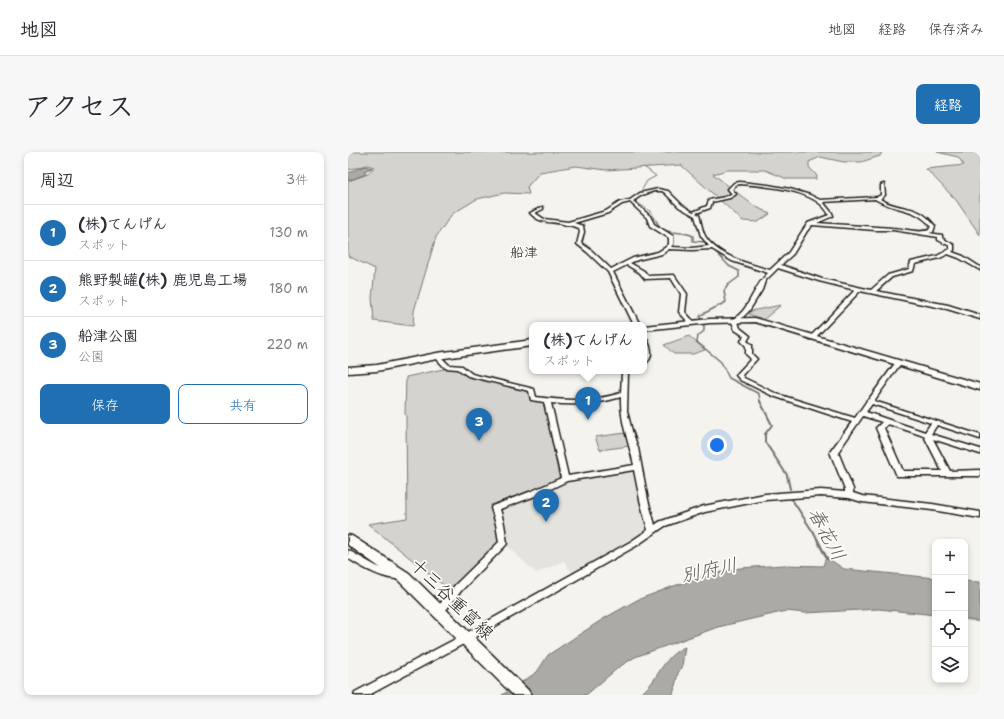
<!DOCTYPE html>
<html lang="ja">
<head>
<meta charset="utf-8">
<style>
	:root { --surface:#fff; --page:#f7f7f7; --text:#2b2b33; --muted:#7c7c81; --line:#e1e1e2; --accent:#1f6fb2 }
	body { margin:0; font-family:"Shantell Sans","Klee One",sans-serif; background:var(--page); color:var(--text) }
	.controls { position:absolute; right:12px; bottom:12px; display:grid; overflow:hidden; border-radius:8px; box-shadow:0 2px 6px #0003 }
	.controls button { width:36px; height:36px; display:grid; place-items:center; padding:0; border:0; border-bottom:1px solid var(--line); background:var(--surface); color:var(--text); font:20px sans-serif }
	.you { position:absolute; left:369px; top:293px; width:14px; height:14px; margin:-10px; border:3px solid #fff; border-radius:50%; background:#1a73e8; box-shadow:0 0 0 6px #1a73e833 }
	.badge { display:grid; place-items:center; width:26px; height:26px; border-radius:50%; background:var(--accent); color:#fff; font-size:13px; font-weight:700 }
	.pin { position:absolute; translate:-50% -33px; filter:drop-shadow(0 1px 2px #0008) }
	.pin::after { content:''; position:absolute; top:21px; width:14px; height:12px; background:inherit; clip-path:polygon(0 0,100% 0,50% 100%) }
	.popup { position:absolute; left:181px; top:170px; width:118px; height:52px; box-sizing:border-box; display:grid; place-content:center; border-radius:8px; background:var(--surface); filter:drop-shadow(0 1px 3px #0005); font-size:13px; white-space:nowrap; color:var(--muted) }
	.popup b { font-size:15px; color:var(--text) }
	.popup::after { content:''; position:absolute; left:50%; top:100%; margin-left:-8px; border:8px solid transparent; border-top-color:var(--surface) }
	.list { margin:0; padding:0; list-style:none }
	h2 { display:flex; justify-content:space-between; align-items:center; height:52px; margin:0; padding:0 16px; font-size:17px }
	h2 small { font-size:13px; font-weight:400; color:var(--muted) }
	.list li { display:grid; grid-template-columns:26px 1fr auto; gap:12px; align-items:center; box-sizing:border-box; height:56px; padding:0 16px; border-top:1px solid var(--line) }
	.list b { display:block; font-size:15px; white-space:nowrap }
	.list p { margin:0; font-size:13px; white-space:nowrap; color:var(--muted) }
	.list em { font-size:13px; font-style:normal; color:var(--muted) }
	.actions { display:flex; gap:8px; padding:12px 16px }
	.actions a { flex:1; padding:9px 0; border:1px solid var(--accent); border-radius:8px; text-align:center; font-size:14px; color:var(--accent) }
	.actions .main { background:var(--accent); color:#fff }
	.icon { flex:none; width:22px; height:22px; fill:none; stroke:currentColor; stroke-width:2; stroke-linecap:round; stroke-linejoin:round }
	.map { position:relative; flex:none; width:632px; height:543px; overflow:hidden; border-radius:8px }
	header { display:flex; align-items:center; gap:24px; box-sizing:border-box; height:56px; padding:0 20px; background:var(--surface); border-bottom:1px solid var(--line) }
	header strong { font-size:19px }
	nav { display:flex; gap:22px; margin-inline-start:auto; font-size:14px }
	.intro { display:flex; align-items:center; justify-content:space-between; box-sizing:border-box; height:96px; padding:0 24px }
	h1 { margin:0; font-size:28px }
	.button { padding:10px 18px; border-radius:8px; background:var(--accent); color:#fff; font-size:14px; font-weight:700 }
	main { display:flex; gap:24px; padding:0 24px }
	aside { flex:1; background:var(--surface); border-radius:8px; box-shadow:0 2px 6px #0003 }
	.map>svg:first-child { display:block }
</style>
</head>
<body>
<header>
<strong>地図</strong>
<nav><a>地図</a><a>経路</a><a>保存済み</a></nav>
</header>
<div class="intro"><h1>アクセス</h1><a class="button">経路</a></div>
<main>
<aside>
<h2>周辺<small>3件</small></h2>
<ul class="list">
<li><span class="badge">1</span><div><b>(株)てんげん</b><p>スポット</p></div><em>130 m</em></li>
<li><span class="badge">2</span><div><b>熊野製罐(株) 鹿児島工場</b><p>スポット</p></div><em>180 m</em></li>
<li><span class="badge">3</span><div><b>船津公園</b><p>公園</p></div><em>220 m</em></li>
</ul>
<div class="actions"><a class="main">保存</a><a>共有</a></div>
</aside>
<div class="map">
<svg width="632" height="543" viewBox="0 0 632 543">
	<rect width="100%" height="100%" fill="#f4f3ee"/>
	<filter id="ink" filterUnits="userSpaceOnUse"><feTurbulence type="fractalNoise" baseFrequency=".025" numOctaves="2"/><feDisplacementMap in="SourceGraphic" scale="8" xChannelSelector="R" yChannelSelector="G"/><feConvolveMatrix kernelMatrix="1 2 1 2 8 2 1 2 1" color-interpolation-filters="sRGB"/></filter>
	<g filter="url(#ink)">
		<!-- built -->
		<path fill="#e4e3de" d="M288,318L299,375L294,383L285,390L225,422L216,409L188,421L157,392L152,357L222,328Z"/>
		<!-- green -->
		<g fill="#d4d3cf" stroke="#787876">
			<path d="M0,0H534L532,4L513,10H496L472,5L461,10V15L469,24L468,27H439L417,18H379L365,22L405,53L422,62L410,70L395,69L333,13L258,18L228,14L192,20L179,35L181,42L156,41L129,47L104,62L88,85L66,159L65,174L26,169L24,146L27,117L0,104V29L20,22L26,15L19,13L0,18Z"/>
			<path d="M589,0H632V83L608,48L578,17L616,13L610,5Z"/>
			<path d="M433,153L415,168L401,162L403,159Z"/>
			<path d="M341,184L357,198L345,202H326L316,193Z"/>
			<path d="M100,216H110L121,224L182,239L183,248L196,250L212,329L143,355L150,373L151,391L105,438L99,436L20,372L59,366L58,263L57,262L58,225Z"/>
			<path d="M277,281L281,294L252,298L247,285Z"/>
		</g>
		<!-- water -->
		<g fill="#abaaa6" stroke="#72716f">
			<path d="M16,14L24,16L16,19L18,22L0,29V21Z"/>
			<path d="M478,405L496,417L587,426V463L531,457L457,461L438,459L370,475L287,505L271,515L238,543H154L189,520L200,503L255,467L289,448L326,434L357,424L392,416L436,413L475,414Z"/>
			<path d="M617,429L632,430V470L617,467Z"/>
			<path d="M337,495L334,514L330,521L325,543H291C296,539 301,535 305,529C314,516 321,501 337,495Z"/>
		</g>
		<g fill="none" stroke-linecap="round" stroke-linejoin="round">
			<!-- stream-far3 -->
			<path stroke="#72716f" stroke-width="1" d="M296,15L308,24L299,29L292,41L294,44L289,47L288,50L302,59L306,65"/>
			<!-- stream-far2 -->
			<g stroke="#72716f" stroke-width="1.5">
				<path d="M305,64C308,68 310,73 313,76C321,83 335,78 345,84V89L357,90L361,94"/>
				<path d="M365,97L381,114L391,119V125L380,133L376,139L378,150L353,163L352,165L356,173V179L350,184L349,190L373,210L381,226L411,242L412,250"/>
			</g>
			<!-- stream-far1 -->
			<g stroke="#72716f" stroke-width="2">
				<path d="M412,249L424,273L417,282V290L439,323L442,337"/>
				<path d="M443,346L465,380"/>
			</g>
			<!-- stream -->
			<path stroke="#72716f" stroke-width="2.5" d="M465,379L479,407"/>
			<defs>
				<g id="street">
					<path d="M392,30L420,33L442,37L462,43L472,48L529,45L533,43V33L536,32L537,43L532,47C553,60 569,50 587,74L585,80L581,81L594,83V86L606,93V98L604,100L615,104L632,115V118L611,106L600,102L592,106L567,112L565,119L544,125L528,139L600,153L632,163V167L599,157L512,139L466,187H462V185L507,138L471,129L430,116L417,129L414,138L401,159L390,170L392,176L402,184L399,189L404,193V202L409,207L394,223L396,226L429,242L507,266L518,250L519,248L521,247L548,210H552L553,211L526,249L632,283V287L589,273L583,282L632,297V302L585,287L602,319L632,318V324H549L528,276L534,270L515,264L490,300L505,337V341L514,344L584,352L632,360V366L584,358L514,350L501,346L473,344L417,348L357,360L317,374L288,394L121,489L21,543H6L7,540L115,483L282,390L300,378L292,348L286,318L219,329L190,343L152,357L156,372L159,391L158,393L113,439L94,463L91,464L88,463L86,460L88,457L107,433L151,390L148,372L143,356L144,354L184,339L213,326L196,250L183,248L181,239L120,224L110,217L97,216L87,205L86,204L87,203H91L101,213L114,214L124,222L186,237L188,245C219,249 243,250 273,241L274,221L275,219H282L280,221L279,259L284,279L290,296L300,348L307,373L311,370L356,354L417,342L473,338L497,340V337L482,300L504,270L425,244L392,228L388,223L403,207L398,202V194L393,189L396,184L387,178L384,170C388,165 394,161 397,156C405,144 410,130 420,121L384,109L364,97L344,98L321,97L314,102L289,108L282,111L296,119L300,124L326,123L339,142L337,160L347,171L346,172H342L331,160L333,142L323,126L297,127L292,121L279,113L265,120L292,173H286L260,120L239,100L229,92L232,80L231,76L221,73H218C205,68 194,74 182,61L194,55H195V57L187,61L196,67L220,70L258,59L272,50L282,48L292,41L310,37L320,39L334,53L345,60L359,54L361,48L377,45L384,42L380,37L386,31ZM392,32C417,34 470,37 481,63L460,71L455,78L441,100L422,118C401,112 369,104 357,84C354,78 353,70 351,63L348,61L362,56L364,50L382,46L387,43L388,42L384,37L388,33ZM306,39H314L317,41L331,55L347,64L353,84L361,94L344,96L323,95L325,92V84L306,72L302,64L285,49L294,43ZM527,47C548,60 566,54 583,74L581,78C569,82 556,76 544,76C519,74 494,73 469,71L485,64L484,61L475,50ZM282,50L299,66L302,74L321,86V92L318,95L310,100L285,106L263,117L243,98L233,91L236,80L235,74L226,71L260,61L274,52ZM464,73L527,78H545L590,85V88L602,94V97L589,104L563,110L561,117L540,123L523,138L474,127L433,113L445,102L459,79ZM273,245C272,270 281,290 286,313L220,324L203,251C227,254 250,252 273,245ZM524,252L583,271L577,280L518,260ZM540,272L576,284L594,319H555L536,276Z"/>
					<path d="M296,185L298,186C303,194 307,207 296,212L297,199Z"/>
					<path d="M0,398L28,414L38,418L55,422L57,424L55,426C41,431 11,414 0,406Z"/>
				</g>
				<g id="secondary">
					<path d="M407,166L632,232V238L407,170L362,171L296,178V174L362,167Z"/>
					<path d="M184,188V194L89,207L29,219L0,221V215L29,213L89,201Z"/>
					<path d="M0,383L4,384L61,421L180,538L183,543H165L51,429L0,393Z"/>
				</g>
			</defs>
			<!-- street casing -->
			<use href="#street" stroke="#1c1c1c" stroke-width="3"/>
			<!-- secondary casing -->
			<use href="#secondary" stroke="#1c1c1c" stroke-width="3"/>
			<!-- street -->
			<use href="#street" fill="#fdfcf7" fill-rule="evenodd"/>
			<!-- secondary -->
			<use href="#secondary" fill="#fdfcf7" fill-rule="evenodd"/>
		</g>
	</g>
	<g text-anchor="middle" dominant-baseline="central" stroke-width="3.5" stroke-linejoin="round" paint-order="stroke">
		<!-- far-quarter labels -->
		<g font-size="14" fill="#1c1c1c" stroke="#fdfcf7">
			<text x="176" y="100">船津</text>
		</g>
		<!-- near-street labels -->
		<g font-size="18" fill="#1c1c1c" stroke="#fdfcf7">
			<text transform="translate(104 447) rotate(44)">十三谷重富線</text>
		</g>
		<!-- near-water labels -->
		<g font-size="19" font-style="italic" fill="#5c5c5a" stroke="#fdfcf7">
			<text transform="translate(479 382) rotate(62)">春花川</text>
			<text transform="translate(361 418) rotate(-12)">別府川</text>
		</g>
	</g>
</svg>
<div class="controls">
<button>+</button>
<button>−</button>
<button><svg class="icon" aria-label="locate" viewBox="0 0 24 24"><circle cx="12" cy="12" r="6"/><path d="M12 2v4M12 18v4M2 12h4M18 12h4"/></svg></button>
<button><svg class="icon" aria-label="layers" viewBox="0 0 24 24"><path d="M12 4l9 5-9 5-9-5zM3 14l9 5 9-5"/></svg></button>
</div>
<div class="you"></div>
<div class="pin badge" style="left:240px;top:268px">1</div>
<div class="popup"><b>(株)てんげん</b>スポット</div>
<div class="pin badge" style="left:198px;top:370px">2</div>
<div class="pin badge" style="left:131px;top:289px">3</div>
</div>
</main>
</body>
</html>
